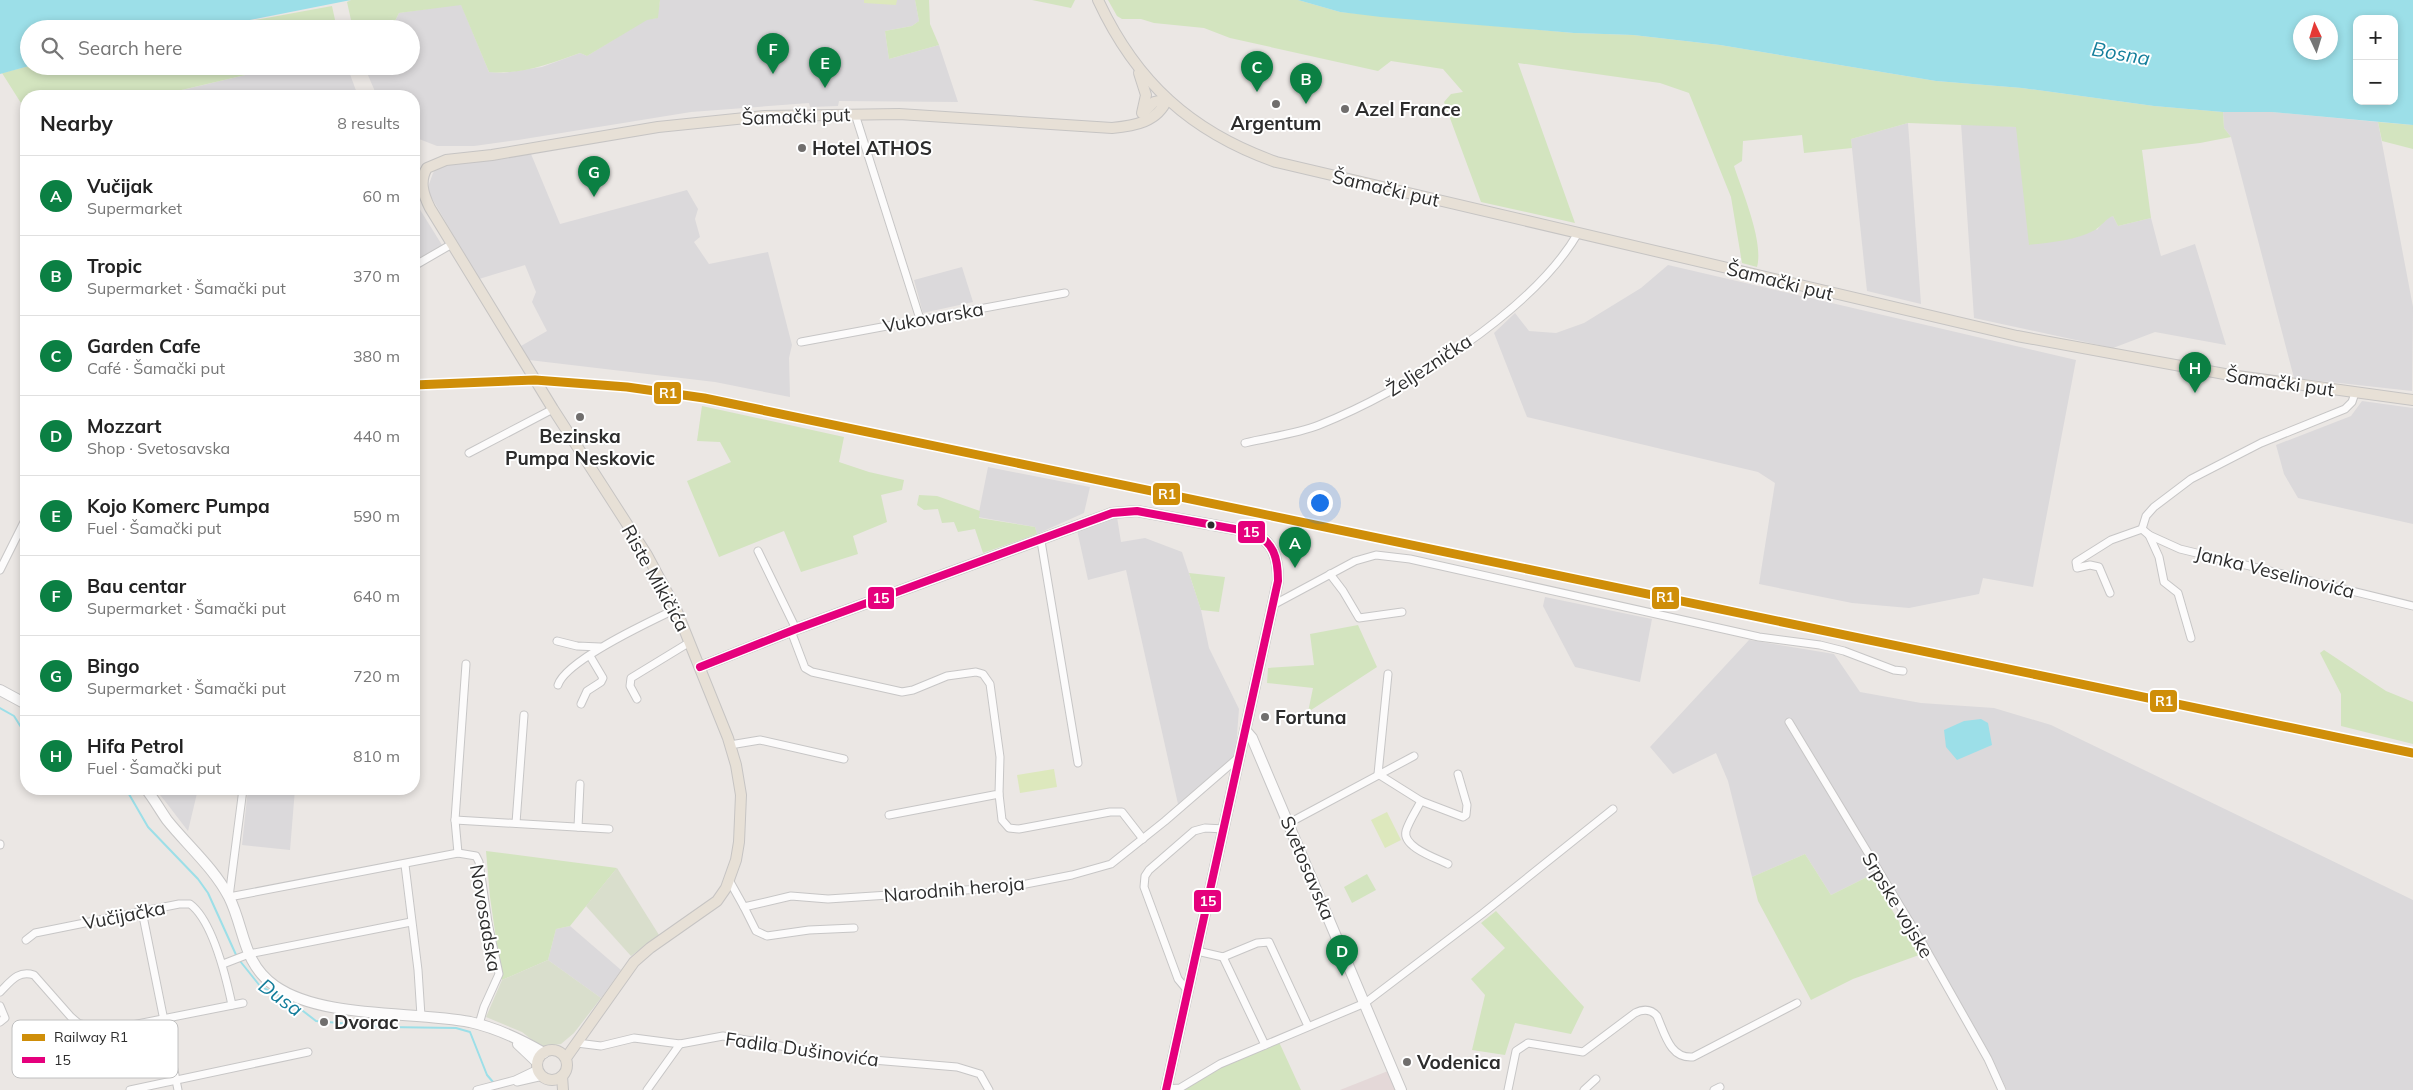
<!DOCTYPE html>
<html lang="en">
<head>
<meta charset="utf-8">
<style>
	:root { --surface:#fff; --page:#f2f2f2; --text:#222; --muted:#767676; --line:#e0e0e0; --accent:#0b8043 }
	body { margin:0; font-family:Mulish,sans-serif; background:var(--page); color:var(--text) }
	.controls { position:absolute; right:15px; top:15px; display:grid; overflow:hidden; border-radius:10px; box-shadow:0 2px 8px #0003 }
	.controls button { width:45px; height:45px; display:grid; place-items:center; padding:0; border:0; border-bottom:1px solid var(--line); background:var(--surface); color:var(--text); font:25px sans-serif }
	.compass { position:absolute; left:2293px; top:15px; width:45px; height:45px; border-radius:50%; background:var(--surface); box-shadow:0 2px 8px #0003; rotate:356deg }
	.you { position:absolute; left:1319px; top:502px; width:18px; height:18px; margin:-12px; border:4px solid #fff; border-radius:50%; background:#1a73e8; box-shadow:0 0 0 8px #1a73e833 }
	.badge { display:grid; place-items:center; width:32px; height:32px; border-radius:50%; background:var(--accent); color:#fff; font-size:16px; font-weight:700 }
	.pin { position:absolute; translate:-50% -41px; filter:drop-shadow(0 1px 2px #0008) }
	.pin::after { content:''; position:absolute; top:26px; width:18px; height:15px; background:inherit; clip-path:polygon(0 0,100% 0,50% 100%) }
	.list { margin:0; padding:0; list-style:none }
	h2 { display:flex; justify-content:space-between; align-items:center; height:65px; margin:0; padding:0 20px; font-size:21px }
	h2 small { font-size:16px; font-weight:400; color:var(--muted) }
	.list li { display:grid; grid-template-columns:32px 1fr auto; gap:15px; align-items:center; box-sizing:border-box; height:80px; padding:0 20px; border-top:1px solid var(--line) }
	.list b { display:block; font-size:19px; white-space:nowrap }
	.list p { margin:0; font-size:16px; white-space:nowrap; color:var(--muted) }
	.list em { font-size:16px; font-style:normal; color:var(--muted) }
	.icon { flex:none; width:28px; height:28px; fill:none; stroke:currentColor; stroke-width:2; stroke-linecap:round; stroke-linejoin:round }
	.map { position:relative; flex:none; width:2413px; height:1090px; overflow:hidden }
	.search { position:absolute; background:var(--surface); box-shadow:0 2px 8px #0003; left:20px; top:20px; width:400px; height:55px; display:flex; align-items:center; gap:12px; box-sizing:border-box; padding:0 18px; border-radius:28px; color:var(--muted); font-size:19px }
	.panel { position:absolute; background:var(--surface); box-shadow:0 2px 8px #0003; left:20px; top:90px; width:400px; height:705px; border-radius:20px }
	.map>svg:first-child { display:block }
</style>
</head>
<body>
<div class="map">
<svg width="2413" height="1090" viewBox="0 0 2413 1090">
	<rect width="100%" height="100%" fill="#ebe7e4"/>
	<!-- industrial -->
	<g fill="#dbd9db">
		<path d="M660,0H915L919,21L912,26L885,31L889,59L939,45L958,102L839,101L838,106L810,107L809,103L691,112L518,140L474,146H437L414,137V96H377L364,66H411V29H391L399,13L461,4L489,72L503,73L542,67L580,53L587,56L647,19L657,18Z"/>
		<path d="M284,66H347L358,96H157Z"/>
		<path d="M2223,112H2272L2378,122L2413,307L2412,391L2294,378L2231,137L2224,128Z"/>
		<path d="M1908,123L1921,304L1867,291L1851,139Z"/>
		<path d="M1961,123L2017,127L2018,136L2097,230L2106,218L2113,216L2118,226L2151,218L2161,256L2195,244L2226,345L2155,332L2113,348L1974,318Z"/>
		<path d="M531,154L560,224L687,190L698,209L695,219L700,237L694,242L709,264L768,252L792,345L789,358L790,397L715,382L529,360L521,346L547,331L532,302L536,292L525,265L479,279L430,195L428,187L433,173L438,167L449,164Z"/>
		<path d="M414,200L442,245L414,262Z"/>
		<path d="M1668,265L2076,360L2033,587L1983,578L1979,594L1909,608L1852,603L1759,584L1775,483L1758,472L1527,417L1494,333L1515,313L1529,331L1556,333L1584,323L1641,288Z"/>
		<path d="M962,267L973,302L923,313L914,280Z"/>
		<path d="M2362,401L2413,408V524L2298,498L2284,474L2276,445L2351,416Z"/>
		<path d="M988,467L1090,487L1084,513L1037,534L1035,527L978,517Z"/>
		<path d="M1117,517L1121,542L1145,538L1182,552L1201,610L1209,648L1239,709L1236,748L1233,757L1178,804L1126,570L1088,580L1077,530Z"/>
		<path d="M1545,597L1652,619L1640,682L1575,667L1543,606Z"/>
		<path d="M1749,640L1834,654L1860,692L1921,703L1994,708L2051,725L2413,900V1090H2007L1986,1048L1883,869L1831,895L1805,854L1752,877L1728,781L1716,753L1673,774L1650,747Z"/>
		<path d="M155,789H198L188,831L165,801Z"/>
		<path d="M248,789H295L290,850L242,845Z"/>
		<path d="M570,926L621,970L601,998L548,960L556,929Z"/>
	</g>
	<!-- medical -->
	<path fill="#e4d8d8" d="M1388,1071L1397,1090H1340Z"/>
	<!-- green -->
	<g fill="#d3e4bf">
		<path d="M351,0H660L658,18L647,20L587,56L580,53C549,64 522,75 489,72L461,5L399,13L391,29H353L347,2Z"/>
		<path d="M915,0H929L930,24L939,45L889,59L885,31L912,26L919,21Z"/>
		<path d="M1032,0H1075L1071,8Z"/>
		<path d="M1108,0H1298L1340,12L1574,33L1633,35L1720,45L1936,81L2022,88L2154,106L2223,112L2224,128L2231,137L2200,143L2142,150L2151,218L2118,226L2113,216C2105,219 2102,226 2095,230C2075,241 2051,242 2029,245L2016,127L1908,123L1851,139L1852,148L1804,153L1802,135L1743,141L1742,161L1734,166C1742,191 1764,242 1757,267L1742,263L1731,197L1689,93L1660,83L1518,63L1575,223L1481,202L1444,102L1451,94L1463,92L1443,69L1391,61L1378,71L1230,38L1204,28L1154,23L1141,19H1122L1117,16Z"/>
		<path d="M332,6L337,29H205Z"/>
		<path d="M29,66H284L156,96H26V111L2,73Z"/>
		<path d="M2378,122L2413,125V149L2382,141Z"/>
		<path d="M702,406L844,437L839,462L869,472L904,480L902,490L881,495L887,522L853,536L858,554L801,572L784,531L719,557L687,481L731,462L720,442L697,441Z"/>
		<path d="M919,495L937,496L980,511L979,518L1035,527L1037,534L983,553L975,529L958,532L954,522L942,523L938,509L924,510L917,505Z"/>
		<path d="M1189,573L1225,577L1219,612L1201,610Z"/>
		<path d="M1358,625L1377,667L1308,712L1313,688L1267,683L1268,668L1314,665L1310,634Z"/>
		<path d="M2324,650L2386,691L2413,702V744L2341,726V694L2320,653Z"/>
		<path d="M486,851L617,868L570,926L556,929L548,960L502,980L490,897Z"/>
		<path d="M1805,854L1831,895L1871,875L1919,955L1853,979L1811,1000L1758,901L1752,877Z"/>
		<path d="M1367,874L1376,890L1352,903L1344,887Z"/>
		<path d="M1496,911L1584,1007L1571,1034L1515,1023L1505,1055L1472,1050L1485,995L1471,979L1505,948L1481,923Z"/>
		<path d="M1279,1042L1301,1090H1180L1218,1067Z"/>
	</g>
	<!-- cemetery -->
	<g fill="#d9decc">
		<path d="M617,868L659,935L631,956L586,906Z"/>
		<path d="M548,960L601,998L574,1033L561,1044L541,1047L522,1032L486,1017L502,980Z"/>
	</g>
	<!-- pitch -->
	<g fill="#dde8bd">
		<path d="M864,0H897L896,5L864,3Z"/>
		<path d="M1054,769L1057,787L1020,793L1017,775Z"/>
		<path d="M1387,812L1401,840L1385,848L1371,820Z"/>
	</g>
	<!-- water -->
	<g fill="#9cdfe8" fill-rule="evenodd">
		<path d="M0,0H351L205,29H29V66L0,74Z"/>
		<path d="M1298,0H2413V125L2272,112H2223L2154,106L2022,88L1936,81L1720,45L1633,35L1574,33L1381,17L1340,12ZM2357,19H2394V101H2357ZM2330,22V52H2300V22Z"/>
		<path d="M1981,719L1988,723L1992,745L1957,760L1946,747L1944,730L1964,721Z"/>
	</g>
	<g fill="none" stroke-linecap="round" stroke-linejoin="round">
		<!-- stream -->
		<g stroke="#9cdfe8" stroke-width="2">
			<path d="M0,708L14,716L26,735"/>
			<path d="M126,789L148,827L198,879L208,893L237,957"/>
			<path d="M240,961L260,986L294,1004L316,1021L385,1027L456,1028L470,1032L487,1075L493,1082"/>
		</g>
		<defs>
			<g id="street">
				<path d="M855,114L920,319"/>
				<path d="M414,266L452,244"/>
				<path d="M801,342L1065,293"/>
				<path d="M1245,443C1269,437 1296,434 1319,425C1403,392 1533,311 1578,233"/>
				<path d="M469,453L553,409"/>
				<path d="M2142,529L2149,535L2180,549L2413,606"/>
				<path d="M2149,535L2159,557L2164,582L2178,593L2191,638"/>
				<path d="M1041,541L1078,763"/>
				<path d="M758,551L796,629"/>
				<path d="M0,570L26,518"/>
				<path d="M1330,574L1343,591L1359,618L1402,612"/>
				<path d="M2110,593L2099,567L2090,565L2077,568L2076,562L2111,540L2142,529L2146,516L2154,507L2191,479L2261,443L2345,409L2352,402L2355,393"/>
				<path d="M1273,605L1355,561L1376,555L1410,559L1759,637L1820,645L1844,651L1894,670L1903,671"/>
				<path d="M791,631L805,668L812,672L902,692L913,690L947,676L976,672L983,674L990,684L1000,757L999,794L889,815"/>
				<path d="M557,641L577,646L600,647"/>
				<path d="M1388,674L1378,774L1421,801L1463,817L1466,815L1467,805L1458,774"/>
				<path d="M558,685C566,660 651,621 676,609"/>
				<path d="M637,699L630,686L631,678L690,642"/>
				<path d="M581,704L587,691L601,682L603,678L590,656"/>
				<path d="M1789,722L1923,944L1988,1059L2002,1090"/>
				<path d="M730,745L760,740L844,759"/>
				<path d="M243,789L229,897L458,853L476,856L479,862L488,923L499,974L484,1007L479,1024"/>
				<path d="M999,794L1002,820L1009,828L1019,829L1110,812H1122L1143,839"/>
				<path d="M1421,801C1416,811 1409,821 1406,831C1402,847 1436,858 1448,864"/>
				<path d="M455,820L609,829"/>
				<path d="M516,823L524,715"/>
				<path d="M1289,823L1414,756"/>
				<path d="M578,827L580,784"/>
				<path d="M0,845V844"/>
				<path d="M458,853L455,820L466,664"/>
				<path d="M405,865L418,970L421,1016"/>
				<path d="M729,880L744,907L791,896L828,899L1011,887L1072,875L1111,864L1165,821L1239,757"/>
				<path d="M744,907L756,931L767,936L809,930L854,928"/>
				<path d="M142,911L178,1090"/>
				<path d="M26,940L35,933L179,904H190C213,921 226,977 232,1005"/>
				<path d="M1197,951L1223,957L1257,943L1269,942L1308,1026"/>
				<path d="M1223,957L1265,1045"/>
				<path d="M223,964L249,954L411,922"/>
				<path d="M1188,991L1178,979L1144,887L1145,876L1149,870L1194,831L1205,828L1225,829"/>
				<path d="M0,992C11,981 18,970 34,975L71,1017L78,1023L102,1031L243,1003"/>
				<path d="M0,1006L5,1018L0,1022"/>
				<path d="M577,1043L601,1046L634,1038L680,1044L723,1036L849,1058L957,1067L980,1074L989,1090"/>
				<path d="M517,1082L543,1076"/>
				<path d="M1166,1089L1180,1088L1220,1064L1365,1003L1482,914L1613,809"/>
				<path d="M130,1090L308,1052"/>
				<path d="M477,1090L515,1080L538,1069"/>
				<path d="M647,1090L680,1044"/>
				<path d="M1508,1090L1516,1051L1528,1043L1583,1052L1635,1013C1643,1009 1651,1009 1657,1016C1665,1034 1670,1059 1693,1057L1797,1003"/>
				<path d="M1584,1090L1596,1079"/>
				<path d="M1714,1090L1720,1087"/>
			</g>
			<g id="secondary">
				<path d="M700,667L796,629L1112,513L1137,511L1251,532C1274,541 1278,558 1278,581L1166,1090"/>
				<path d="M0,690L26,704"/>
				<path d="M1246,731L1252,738L1401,1090"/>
				<path d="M146,789C154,799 160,810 167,820C187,845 214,868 229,897C245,929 242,963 275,986C322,1019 414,1011 470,1022C497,1028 520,1039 544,1053"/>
				<path d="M518,1044L537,1062"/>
			</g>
			<g id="primary">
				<path d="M1098,0C1136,82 1191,132 1276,162L2017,336L2230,375L2413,400"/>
				<path d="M1139,73L1146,95L1142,113"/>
				<path d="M1143,113L1154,102L1167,99"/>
				<circle cx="552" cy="1065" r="15"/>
				<path d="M566,1058L634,962L650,948L717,901L726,888L736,860L739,842L741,795L736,765L728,738L676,609L647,555L553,409L430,208C423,194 419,181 427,168L446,160L492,155L658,127L765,116L899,114L1112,128C1134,126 1158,122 1167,99"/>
				<path d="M562,1076L563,1090"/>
			</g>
		</defs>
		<!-- street casing -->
		<use href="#street" stroke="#c7c6c6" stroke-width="9"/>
		<!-- secondary casing -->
		<use href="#secondary" stroke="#c7c6c6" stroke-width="12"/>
		<!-- primary casing -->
		<use href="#primary" stroke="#c6c4c3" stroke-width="12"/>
		<!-- street -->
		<use href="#street" stroke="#fcfbfb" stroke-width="7"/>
		<!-- secondary -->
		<use href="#secondary" stroke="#fcfbfb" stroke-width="10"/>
		<!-- primary -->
		<use href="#primary" stroke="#e7e0d6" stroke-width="10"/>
		<defs>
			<path id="bus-1" d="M700,667L796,629L1112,513L1137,511L1251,532C1274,541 1278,558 1278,581L1166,1090"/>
		</defs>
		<!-- bus-1 casing -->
		<use href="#bus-1" stroke="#fff" stroke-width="11"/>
		<!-- bus-1 -->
		<use href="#bus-1" stroke="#e5007d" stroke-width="8"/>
		<defs>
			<path id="rail-1" d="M414,385L535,380L627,387L704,398L2413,753"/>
		</defs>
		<!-- rail-1 casing -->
		<use href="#rail-1" stroke="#fff" stroke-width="12"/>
		<!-- rail-1 -->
		<use href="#rail-1" stroke="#cf8e09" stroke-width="9"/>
	</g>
	<!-- markers -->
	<g fill="#706e6d" stroke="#fff" stroke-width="2">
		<circle cx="1276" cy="104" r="5"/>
		<circle cx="1345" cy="109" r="5"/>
		<circle cx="802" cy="148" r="5"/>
		<circle cx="580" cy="417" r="5"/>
		<circle cx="1265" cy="717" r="5"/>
		<circle cx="324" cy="1022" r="5"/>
		<circle cx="1407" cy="1062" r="5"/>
	</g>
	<circle fill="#2d2d2d" stroke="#fff" stroke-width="2" cx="1211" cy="525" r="4.5"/>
	<g text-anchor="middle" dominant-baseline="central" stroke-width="4" stroke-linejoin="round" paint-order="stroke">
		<!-- poi labels -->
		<g font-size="19" font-weight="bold" fill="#2d2d2d" stroke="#fff" text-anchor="start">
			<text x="1355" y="109">Azel France</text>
			<text x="1276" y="123" text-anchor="middle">Argentum</text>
			<text x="812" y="148">Hotel ATHOS</text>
			<text x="580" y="436" text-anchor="middle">Bezinska<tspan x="580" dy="22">Pumpa Neskovic</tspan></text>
			<text x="1275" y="717">Fortuna</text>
			<text x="334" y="1022">Dvorac</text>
			<text x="1417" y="1062">Vodenica</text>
		</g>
		<!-- street labels -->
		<g font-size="19" fill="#2d2d2d" stroke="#fff">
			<text transform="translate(796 116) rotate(-2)">Šamački put</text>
			<text transform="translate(1386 188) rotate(13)">Šamački put</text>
			<text transform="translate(1780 281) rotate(14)">Šamački put</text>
			<text transform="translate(933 317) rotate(-10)">Vukovarska</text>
			<text transform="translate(1429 365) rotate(-33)">Željeznička</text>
			<text transform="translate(2280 382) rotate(8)">Šamački put</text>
			<text transform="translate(2275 572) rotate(14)">Janka Veselinovića</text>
			<text transform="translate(656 578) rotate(61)">Riste Mikičića</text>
			<text transform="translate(1308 868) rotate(67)">Svetosavska</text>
			<text transform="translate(954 889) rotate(-5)">Narodnih heroja</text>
			<text transform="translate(1898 905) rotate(59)">Srpske vojske</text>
			<text transform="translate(124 915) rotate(-11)">Vučijačka</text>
			<text transform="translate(486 918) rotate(80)">Novosadska</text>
			<text transform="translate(802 1049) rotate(8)">Fadila Dušinovića</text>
		</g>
		<!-- water labels -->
		<g font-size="20" font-style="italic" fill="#147e9b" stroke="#fff">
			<text transform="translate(2121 53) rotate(10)">Bosna</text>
			<text transform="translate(281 997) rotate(36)">Dusa</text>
		</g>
	</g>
	<!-- legend -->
	<rect x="12" y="1020" width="166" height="58" rx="8" fill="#fff" stroke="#c0c0c0" stroke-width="1"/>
	<rect x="22" y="1034" width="23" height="7" fill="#cf8e09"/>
	<rect x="22" y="1057" width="23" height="6" fill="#e5007d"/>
	<g font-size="14" fill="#2d2d2d">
		<text x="54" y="1042">Railway R1</text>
		<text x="54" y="1065">15</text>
	</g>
	<g stroke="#fff" stroke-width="2">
		<rect x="653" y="381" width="29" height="24" rx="5" fill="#cf8e09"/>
		<rect x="1152" y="482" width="29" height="24" rx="5" fill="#cf8e09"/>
		<rect x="1237" y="520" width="29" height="24" rx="5" fill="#e5007d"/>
		<rect x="1651" y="586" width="29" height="24" rx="5" fill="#cf8e09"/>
		<rect x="867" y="586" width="28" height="24" rx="5" fill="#e5007d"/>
		<rect x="2149" y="689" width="29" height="24" rx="5" fill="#cf8e09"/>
		<rect x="1193" y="889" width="29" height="24" rx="5" fill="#e5007d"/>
	</g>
	<g font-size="14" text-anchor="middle" font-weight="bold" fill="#fff">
		<text x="668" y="398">R1</text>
		<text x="1167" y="499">R1</text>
		<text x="1251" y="537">15</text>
		<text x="1665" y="602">R1</text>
		<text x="881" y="603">15</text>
		<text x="2164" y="706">R1</text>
		<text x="1208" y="906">15</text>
	</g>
</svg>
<div class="controls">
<button>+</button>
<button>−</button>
</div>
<svg class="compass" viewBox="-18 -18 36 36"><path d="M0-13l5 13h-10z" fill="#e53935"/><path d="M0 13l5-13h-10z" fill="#767676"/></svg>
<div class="you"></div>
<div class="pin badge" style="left:1295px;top:568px">A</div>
<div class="pin badge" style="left:1306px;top:104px">B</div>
<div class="pin badge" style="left:1257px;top:92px">C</div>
<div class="pin badge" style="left:1342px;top:976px">D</div>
<div class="pin badge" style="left:825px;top:88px">E</div>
<div class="pin badge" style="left:773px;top:74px">F</div>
<div class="pin badge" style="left:594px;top:197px">G</div>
<div class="pin badge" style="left:2195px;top:393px">H</div>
<div class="search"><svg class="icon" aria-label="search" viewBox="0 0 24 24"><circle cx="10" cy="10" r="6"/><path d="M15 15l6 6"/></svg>Search here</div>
<section class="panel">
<h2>Nearby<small>8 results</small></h2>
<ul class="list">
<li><span class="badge">A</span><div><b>Vučijak</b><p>Supermarket</p></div><em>60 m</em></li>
<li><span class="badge">B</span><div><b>Tropic</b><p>Supermarket · Šamački put</p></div><em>370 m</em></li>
<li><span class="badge">C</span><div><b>Garden Cafe</b><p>Café · Šamački put</p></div><em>380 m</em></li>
<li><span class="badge">D</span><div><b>Mozzart</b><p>Shop · Svetosavska</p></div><em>440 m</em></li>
<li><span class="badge">E</span><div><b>Kojo Komerc Pumpa</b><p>Fuel · Šamački put</p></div><em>590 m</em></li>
<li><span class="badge">F</span><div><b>Bau centar</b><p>Supermarket · Šamački put</p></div><em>640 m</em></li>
<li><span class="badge">G</span><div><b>Bingo</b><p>Supermarket · Šamački put</p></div><em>720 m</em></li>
<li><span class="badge">H</span><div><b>Hifa Petrol</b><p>Fuel · Šamački put</p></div><em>810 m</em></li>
</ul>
</section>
</div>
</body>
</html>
